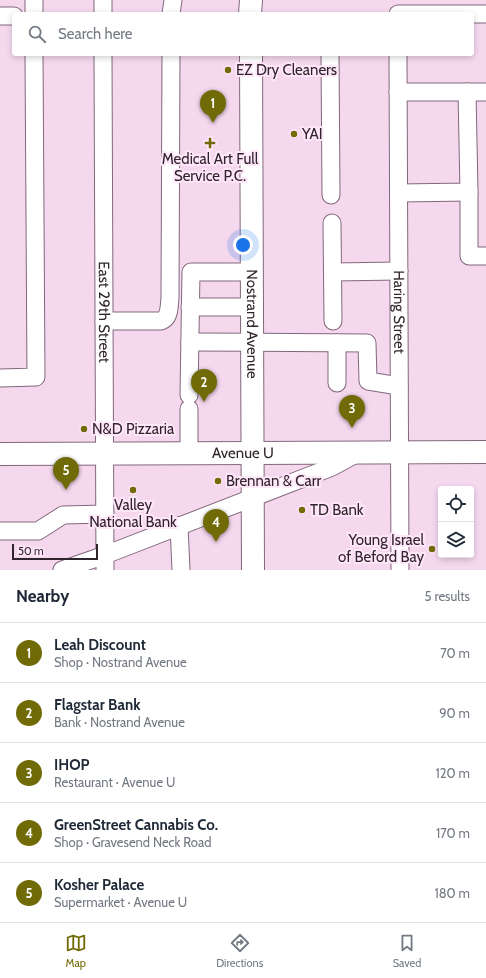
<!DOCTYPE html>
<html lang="en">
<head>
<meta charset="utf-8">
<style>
	:root { --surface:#fff; --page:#f6f6f7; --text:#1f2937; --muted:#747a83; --line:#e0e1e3; --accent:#716b07 }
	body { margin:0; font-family:Cabin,sans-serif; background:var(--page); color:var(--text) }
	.controls { position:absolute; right:12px; bottom:12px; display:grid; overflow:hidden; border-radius:4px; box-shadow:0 2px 6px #0003 }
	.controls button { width:36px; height:36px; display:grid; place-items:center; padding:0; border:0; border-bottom:1px solid var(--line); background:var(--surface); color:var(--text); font:20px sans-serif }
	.scale { position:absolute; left:12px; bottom:10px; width:86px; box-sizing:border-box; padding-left:4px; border:2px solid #2f242c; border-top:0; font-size:11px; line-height:14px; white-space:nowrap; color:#2f242c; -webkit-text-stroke:3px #ffe7f9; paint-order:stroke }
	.you { position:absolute; left:243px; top:245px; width:14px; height:14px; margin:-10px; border:3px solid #fff; border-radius:50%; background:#1a73e8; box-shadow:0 0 0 6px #1a73e833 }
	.badge { display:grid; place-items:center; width:26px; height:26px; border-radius:50%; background:var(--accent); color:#fff; font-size:13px; font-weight:700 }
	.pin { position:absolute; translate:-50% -33px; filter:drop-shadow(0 1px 2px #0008) }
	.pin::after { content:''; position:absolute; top:21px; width:14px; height:12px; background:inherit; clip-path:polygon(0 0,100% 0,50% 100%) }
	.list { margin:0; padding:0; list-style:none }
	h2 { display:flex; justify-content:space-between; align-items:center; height:52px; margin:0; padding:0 16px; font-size:17px }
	h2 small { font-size:13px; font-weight:400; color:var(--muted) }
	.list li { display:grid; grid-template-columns:26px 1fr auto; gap:12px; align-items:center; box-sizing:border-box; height:60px; padding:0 16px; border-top:1px solid var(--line) }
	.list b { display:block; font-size:15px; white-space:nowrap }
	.list p { margin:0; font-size:13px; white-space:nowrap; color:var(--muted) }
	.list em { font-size:13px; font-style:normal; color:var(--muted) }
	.icon { flex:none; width:22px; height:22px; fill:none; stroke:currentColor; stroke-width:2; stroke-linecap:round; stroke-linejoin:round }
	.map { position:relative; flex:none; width:486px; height:570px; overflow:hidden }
	.search { position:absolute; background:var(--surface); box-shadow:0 2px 6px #0003; left:12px; right:12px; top:12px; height:44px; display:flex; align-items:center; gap:10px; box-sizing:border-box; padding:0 14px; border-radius:4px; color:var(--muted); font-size:15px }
	.sheet { height:352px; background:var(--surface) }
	nav { display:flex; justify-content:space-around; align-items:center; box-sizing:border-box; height:56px; border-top:1px solid var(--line); background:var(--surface); font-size:11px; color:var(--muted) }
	nav a { display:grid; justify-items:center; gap:2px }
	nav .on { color:var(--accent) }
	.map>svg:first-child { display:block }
</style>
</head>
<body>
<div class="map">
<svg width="486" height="570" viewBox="0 0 486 570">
	<rect width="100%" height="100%" fill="#f5d8ee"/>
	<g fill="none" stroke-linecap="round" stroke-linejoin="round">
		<defs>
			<g id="minor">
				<path d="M34,0V14"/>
				<path d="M103,0V14"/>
				<path d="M171,14L173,0"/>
				<path d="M398,14H486"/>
				<path d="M0,16H14"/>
				<path id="s1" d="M103,54L105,570"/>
				<path d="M330,54L331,195"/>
				<path id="s2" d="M398,54L400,570"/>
				<path d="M398,92H486"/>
				<path d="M469,192V256H486"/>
				<path d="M399,193L469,192L467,92"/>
				<path d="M332,223L333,321"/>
				<path d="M333,272L399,271"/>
				<path d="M190,307H251"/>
				<path d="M104,321H161C170,318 169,307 170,298L171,54"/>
				<path d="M190,342L367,343L368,381L399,386"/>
				<path d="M337,343V383"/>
				<path d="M0,378L36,377L34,54"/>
				<path d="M189,395L191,272H251"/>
				<path d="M189,409V452"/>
				<path d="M179,526L181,570"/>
				<path d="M0,531H38L63,515L105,514"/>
				<path d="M62,570L105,555L332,467L358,453"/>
			</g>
			<g id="major">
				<path d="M250,14L251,0"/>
				<path id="s3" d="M251,54L253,570"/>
				<path id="s4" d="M0,454L486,452"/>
			</g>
		</defs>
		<!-- minor casing -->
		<use href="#minor" stroke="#82687c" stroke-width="19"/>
		<!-- major casing -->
		<use href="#major" stroke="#82687c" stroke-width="24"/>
		<!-- minor -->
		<use href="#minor" stroke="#fff" stroke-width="17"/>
		<!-- major -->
		<use href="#major" stroke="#fff" stroke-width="22"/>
	</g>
	<!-- markers -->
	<g fill="#716b07" stroke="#ffe7f9" stroke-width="1.5">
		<circle cx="228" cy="70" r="4"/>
		<circle cx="294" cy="134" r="4"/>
		<path d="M208 137h4v4h4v4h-4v4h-4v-4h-4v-4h4z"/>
		<circle cx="84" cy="429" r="4"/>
		<circle cx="218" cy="481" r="4"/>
		<circle cx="133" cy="490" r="4"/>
		<circle cx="302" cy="510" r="4"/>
		<circle cx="432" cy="549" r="4"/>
	</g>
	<g text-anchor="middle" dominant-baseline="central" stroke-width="4" stroke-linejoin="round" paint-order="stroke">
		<!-- poi labels -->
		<g font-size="15" fill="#2f242c" stroke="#ffe7f9" text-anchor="start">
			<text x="236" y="70">EZ Dry Cleaners</text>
			<text x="302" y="134">YAI</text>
			<text x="210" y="159" text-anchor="middle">Medical Art Full<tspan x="210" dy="17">Service P.C.</tspan></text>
			<text x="92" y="429">N&amp;D Pizzaria</text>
			<text x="226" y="481">Brennan &amp; Carr</text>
			<text x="133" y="505" text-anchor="middle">Valley<tspan x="133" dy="17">National Bank</tspan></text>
			<text x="310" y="510">TD Bank</text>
			<text x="424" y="540" text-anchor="end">Young Israel<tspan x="424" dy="17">of Beford Bay</tspan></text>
		</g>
		<!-- street labels -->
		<g font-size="15" fill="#2f242c" stroke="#ffe7f9">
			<text stroke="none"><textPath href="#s1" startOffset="258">East 29th Street</textPath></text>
			<text stroke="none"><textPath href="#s2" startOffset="258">Haring Street</textPath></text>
			<text stroke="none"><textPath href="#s3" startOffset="270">Nostrand Avenue</textPath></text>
			<text stroke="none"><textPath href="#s4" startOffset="243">Avenue U</textPath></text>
		</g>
	</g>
</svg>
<div class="controls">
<button><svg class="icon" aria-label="locate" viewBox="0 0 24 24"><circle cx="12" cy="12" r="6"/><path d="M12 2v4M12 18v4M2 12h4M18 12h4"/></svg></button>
<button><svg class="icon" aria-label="layers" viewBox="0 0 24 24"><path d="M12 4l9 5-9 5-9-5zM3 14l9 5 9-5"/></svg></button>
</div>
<div class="scale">50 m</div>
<div class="you"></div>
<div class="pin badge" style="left:213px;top:123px">1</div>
<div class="pin badge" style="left:204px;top:402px">2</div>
<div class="pin badge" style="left:352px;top:428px">3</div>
<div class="pin badge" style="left:216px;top:542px">4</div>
<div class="pin badge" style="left:66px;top:490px">5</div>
<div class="search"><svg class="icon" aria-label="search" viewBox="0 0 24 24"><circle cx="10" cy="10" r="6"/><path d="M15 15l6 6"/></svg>Search here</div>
</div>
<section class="sheet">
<h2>Nearby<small>5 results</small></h2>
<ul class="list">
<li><span class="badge">1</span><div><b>Leah Discount</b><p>Shop · Nostrand Avenue</p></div><em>70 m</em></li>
<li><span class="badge">2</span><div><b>Flagstar Bank</b><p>Bank · Nostrand Avenue</p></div><em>90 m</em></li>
<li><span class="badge">3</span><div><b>IHOP</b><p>Restaurant · Avenue U</p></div><em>120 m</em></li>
<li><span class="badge">4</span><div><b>GreenStreet Cannabis Co.</b><p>Shop · Gravesend Neck Road</p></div><em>170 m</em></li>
<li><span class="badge">5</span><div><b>Kosher Palace</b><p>Supermarket · Avenue U</p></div><em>180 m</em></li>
</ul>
</section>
<nav>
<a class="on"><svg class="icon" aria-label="map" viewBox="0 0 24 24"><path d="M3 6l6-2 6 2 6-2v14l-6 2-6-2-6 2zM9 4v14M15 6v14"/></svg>Map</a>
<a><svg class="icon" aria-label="directions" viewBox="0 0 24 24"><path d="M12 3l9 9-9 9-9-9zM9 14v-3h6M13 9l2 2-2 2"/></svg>Directions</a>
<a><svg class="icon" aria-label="saved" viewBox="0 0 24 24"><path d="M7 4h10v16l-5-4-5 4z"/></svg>Saved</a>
</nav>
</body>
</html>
